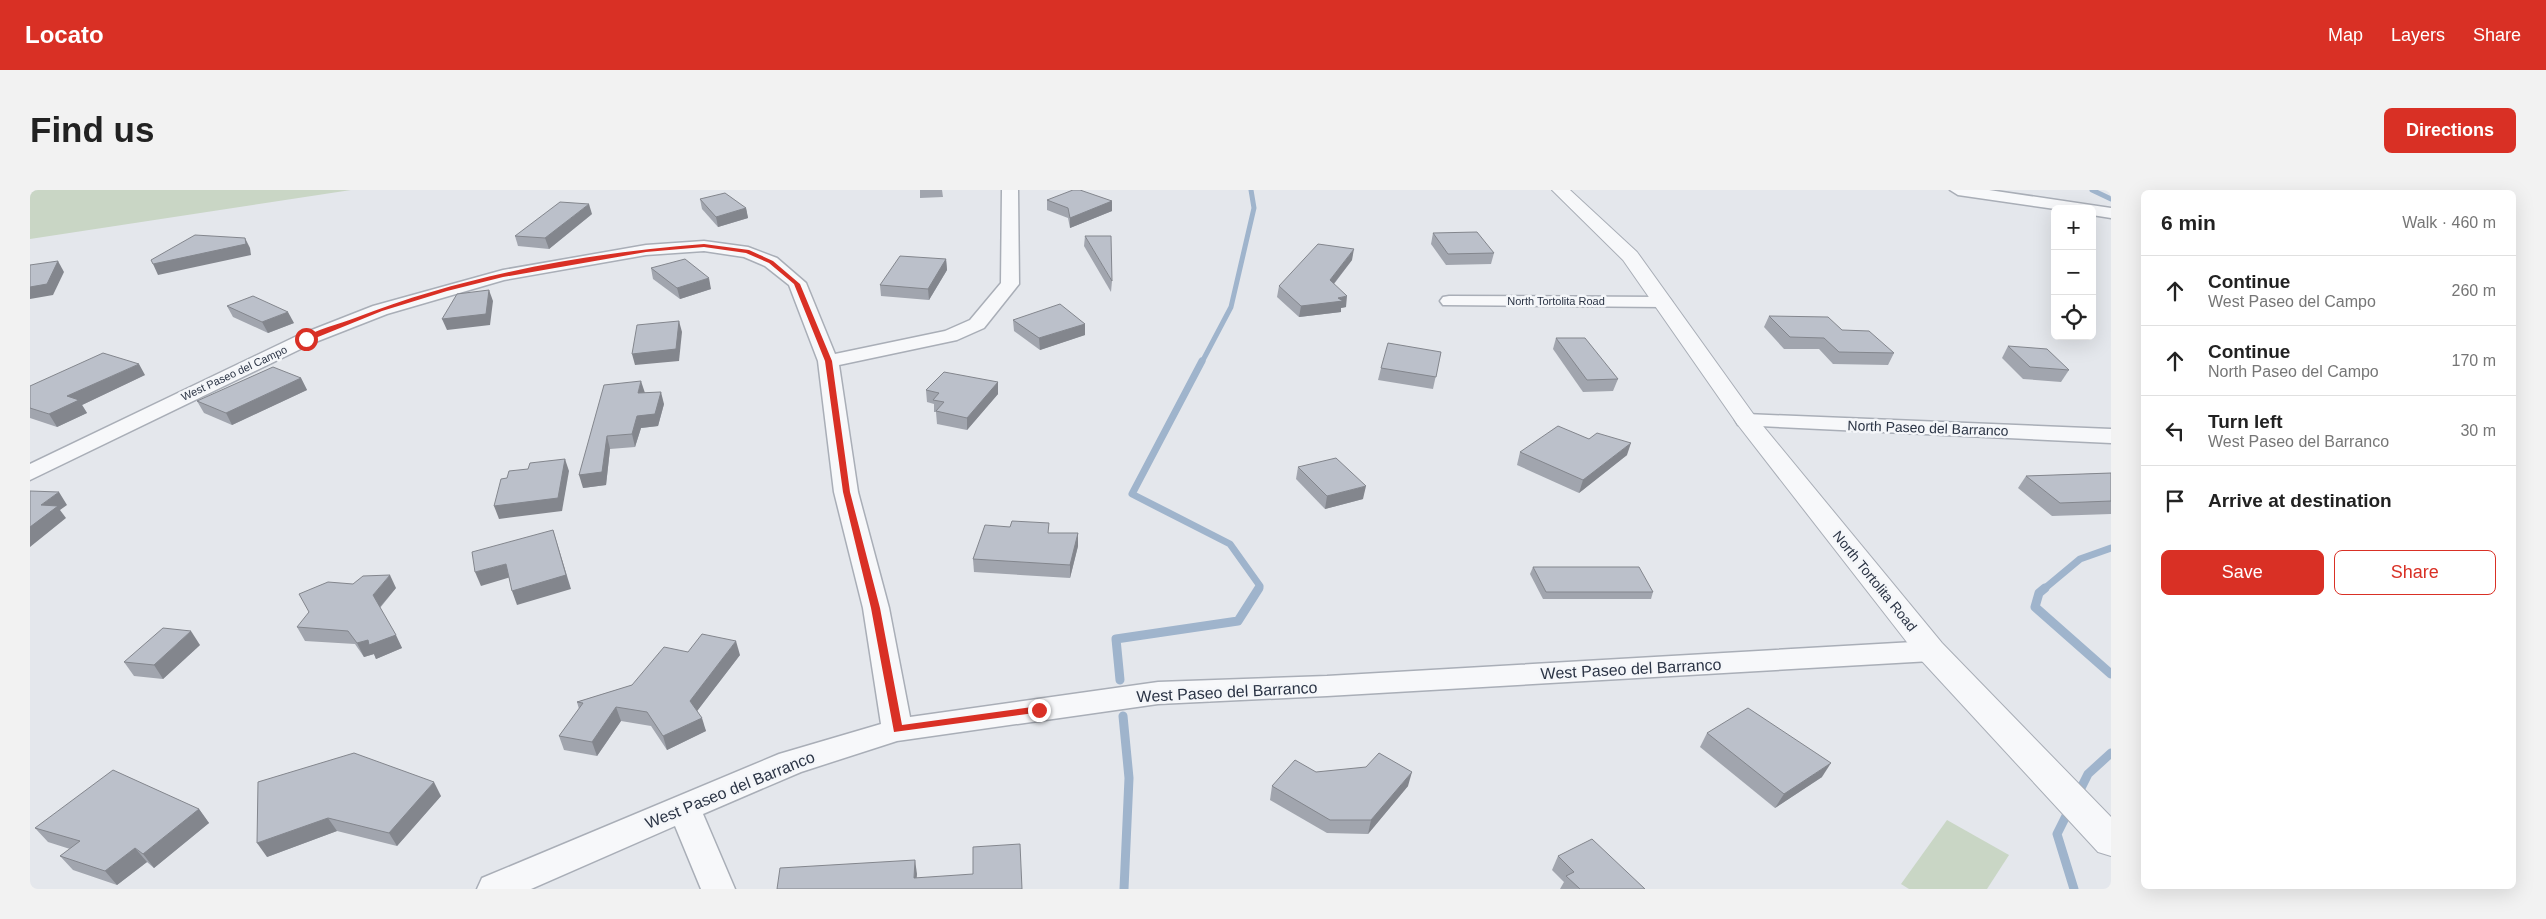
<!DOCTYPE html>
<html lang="en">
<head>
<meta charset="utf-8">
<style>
	:root { --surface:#fff; --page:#f2f2f2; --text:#222; --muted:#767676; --line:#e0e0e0; --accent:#d93025 }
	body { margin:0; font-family:Arial,sans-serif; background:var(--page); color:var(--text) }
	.controls { position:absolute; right:15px; top:15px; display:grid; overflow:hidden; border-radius:8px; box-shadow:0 5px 20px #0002 }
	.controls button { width:45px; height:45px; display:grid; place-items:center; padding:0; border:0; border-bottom:1px solid var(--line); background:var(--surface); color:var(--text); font:25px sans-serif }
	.stop { position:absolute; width:15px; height:15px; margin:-11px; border:4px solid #d93025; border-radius:50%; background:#fff }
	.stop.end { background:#d93025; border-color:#fff; box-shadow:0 1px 5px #0008 }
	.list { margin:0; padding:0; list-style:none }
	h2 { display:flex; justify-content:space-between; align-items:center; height:65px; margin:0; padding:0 20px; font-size:21px }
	h2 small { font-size:16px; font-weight:400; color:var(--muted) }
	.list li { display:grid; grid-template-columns:32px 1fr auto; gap:15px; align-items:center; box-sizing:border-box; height:70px; padding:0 20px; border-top:1px solid var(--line) }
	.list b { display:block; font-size:19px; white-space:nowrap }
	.list p { margin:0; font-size:16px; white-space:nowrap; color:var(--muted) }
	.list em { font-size:16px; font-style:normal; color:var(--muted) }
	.actions { display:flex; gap:10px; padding:15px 20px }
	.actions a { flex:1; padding:11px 0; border:1px solid var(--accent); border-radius:8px; text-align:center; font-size:18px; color:var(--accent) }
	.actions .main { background:var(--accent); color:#fff }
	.icon { flex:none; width:28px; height:28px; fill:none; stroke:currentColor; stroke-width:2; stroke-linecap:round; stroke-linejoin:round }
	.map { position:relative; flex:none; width:2081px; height:699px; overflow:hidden; border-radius:8px }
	header { display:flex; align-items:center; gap:30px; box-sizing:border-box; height:70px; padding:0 25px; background:var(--accent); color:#fff }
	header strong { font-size:24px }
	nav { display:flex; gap:28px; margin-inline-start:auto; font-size:18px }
	.intro { display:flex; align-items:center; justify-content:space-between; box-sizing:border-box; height:120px; padding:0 30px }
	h1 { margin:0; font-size:35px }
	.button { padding:12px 22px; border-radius:8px; background:var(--accent); color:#fff; font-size:18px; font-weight:700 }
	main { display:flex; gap:30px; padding:0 30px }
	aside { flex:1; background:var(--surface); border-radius:8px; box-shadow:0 5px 20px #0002 }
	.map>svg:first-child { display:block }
</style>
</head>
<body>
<header>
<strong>Locato</strong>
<nav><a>Map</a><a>Layers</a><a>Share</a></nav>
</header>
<div class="intro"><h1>Find us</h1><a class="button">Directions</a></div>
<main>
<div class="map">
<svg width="2081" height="699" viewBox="0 0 2081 699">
	<rect width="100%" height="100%" fill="#e4e7ec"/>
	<!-- green -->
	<g fill="#c9d6c5">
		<path d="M0,0H321L0,49Z"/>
		<path d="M1917,630L1979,665L1957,699H1879L1871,694Z"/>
	</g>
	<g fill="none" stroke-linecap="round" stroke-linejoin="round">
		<!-- stream-far2 -->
		<g stroke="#9fb4cc" stroke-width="5">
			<path d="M2062,0L2081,9"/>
			<path d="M1172,172L1201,117L1224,18L1221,0"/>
		</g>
		<!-- stream-far1 -->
		<g stroke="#9fb4cc" stroke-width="7">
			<path d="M1172,171L1102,304L1200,354L1230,396L1228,399"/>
			<path d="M2014,399L2050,369L2081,358"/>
		</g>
		<!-- stream -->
		<g stroke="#9fb4cc" stroke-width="9">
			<path d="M2015,398L2009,403L2005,417L2081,484"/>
			<path d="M1090,490L1086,449L1208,431L1229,398"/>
			<path d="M1093,526L1099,588L1094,699"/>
			<path d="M2047,606L2058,584L2081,563"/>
			<path d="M2040,618L2027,644L2044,699"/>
		</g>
		<defs>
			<g id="minor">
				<path d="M972,0H988L989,94L954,138L927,150L809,175L828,302L859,418L880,527L1128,492L1297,486L1901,451L1911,454L1915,461L1911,468L1901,471L1297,506L1128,514L867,551L771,582L673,624L705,699H671L645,636L501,699H447L452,688L749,564L851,534L833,418L804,302L788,171L759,95L735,76L714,67L674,61L616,65L474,90L357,124L283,153L0,290V274L269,145L343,116L473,80L616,55L674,51L718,57L747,68L776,93L805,164L915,141L940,130L971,93Z"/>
				<path d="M1920,0H1959L2081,18V28L2062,25V19H2025L1928,5Z"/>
				<path d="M1419,106L1633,107L1639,108L1642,112L1639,116L1633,117L1413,115L1410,111L1413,107Z"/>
				<path d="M1716,224L2081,239V253L1708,235L1705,230L1708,225Z"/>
			</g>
			<path id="tertiary" d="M1522,0H1540L1607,62L1724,225L1912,453L2081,627V666L2068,662L1890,469L1708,235L1593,70Z"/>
		</defs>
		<!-- minor casing -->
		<use href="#minor" stroke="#a9aeb7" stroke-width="3"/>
		<!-- tertiary casing -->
		<use href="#tertiary" stroke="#a9aeb7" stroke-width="2"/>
		<!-- minor -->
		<use href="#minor" fill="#f7f8fa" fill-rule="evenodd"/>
		<!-- tertiary -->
		<use href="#tertiary" fill="#f7f8fa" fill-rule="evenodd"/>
	</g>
	<!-- wall -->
	<g fill="#a1a5ae">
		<path d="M890,0H912L913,7L890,8Z"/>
		<path d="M670,9L716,18L718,28L688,37L672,19Z"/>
		<path d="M1017,10L1082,11V21L1040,38L1038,28L1017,20Z"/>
		<path d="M562,24L519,59L488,56L485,46Z"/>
		<path d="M1403,43L1464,63L1461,74L1416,75L1401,54Z"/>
		<path d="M1055,46L1082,91L1081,102L1054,56Z"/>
		<path d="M916,69L917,80L899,110L851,106L850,95Z"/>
		<path d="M1322,70L1304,94L1316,117L1311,118V122L1269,127L1247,107L1249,96Z"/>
		<path d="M621,78L681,99L650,109L623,89Z"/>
		<path d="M197,116L264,133L238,143L203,127Z"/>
		<path d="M1739,126L1812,140L1864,163L1858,175L1803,174L1789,159H1754L1734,137Z"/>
		<path d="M983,130L1055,134V145L1010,160L984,141Z"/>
		<path d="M1526,148L1588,189L1583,201L1553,202L1523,159Z"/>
		<path d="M1978,156L2039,180L2031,192L1993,189L1972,168Z"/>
		<path d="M1411,162L1403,199L1348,190L1351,178Z"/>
		<path d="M115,185L52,215L57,223L27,237L0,228V196Z"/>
		<path d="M271,188L277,200L202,235L174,223L167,211Z"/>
		<path d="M968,192V204L937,240L907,234L906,222H904V214L897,212L896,200Z"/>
		<path d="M574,195L615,203L634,214L628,236L611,238L605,257L580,259L576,295L553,298Z"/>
		<path d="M1490,262L1597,265L1549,303L1487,275Z"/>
		<path d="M1268,277L1333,309L1295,319L1266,289Z"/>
		<path d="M2081,283V324L2022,326L1988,298L1996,286Z"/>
		<path d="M1019,343H1048V356L1040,388L944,382L943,369Z"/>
		<path d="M1503,377L1623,402L1621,409H1513L1500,384Z"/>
		<path d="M366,398L350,418L372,458L346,469L344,464L334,467L325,454L275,451L267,437Z"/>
		<path d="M170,455L133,489L104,486L94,472Z"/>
		<path d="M658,462L710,465L667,521L676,541L637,560L621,536L591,531L567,566L534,560L529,546L549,519L547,512L602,495Z"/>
		<path d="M1677,543L1792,587L1745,618L1670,557Z"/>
		<path d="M1286,582L1378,596L1338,644L1297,643L1240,610L1242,596Z"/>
		<path d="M228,592L411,606L367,656L307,641L237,667Z"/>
		<path d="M169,619L179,633L124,678L117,672L87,695L43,680L30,666L40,659L18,652L5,638Z"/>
		<path d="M1528,666L1615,699H1530L1534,692L1522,680Z"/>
	</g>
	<!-- shaded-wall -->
	<g fill="#83868d">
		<path d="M1082,11V21L1040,38V28Z"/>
		<path d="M559,14L562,24L519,59L515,48Z"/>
		<path d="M716,18L718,28L688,37L686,27Z"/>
		<path d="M215,48L220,58L221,65L128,85L123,74Z"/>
		<path d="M1324,59L1322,70L1298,101L1300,90Z"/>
		<path d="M916,69L917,80L899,110L898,99Z"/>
		<path d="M28,71L34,82L23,105L0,109V97Z"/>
		<path d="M679,88L681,99L650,109L647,98Z"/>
		<path d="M459,100L463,111L460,135L417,140L412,129Z"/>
		<path d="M1317,106L1316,117L1311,118V122L1269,127L1271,116Z"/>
		<path d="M258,122L264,133L238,143L232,132Z"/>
		<path d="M649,131L652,142L649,171L605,175L602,164Z"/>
		<path d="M1055,134V145L1010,160L1009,148Z"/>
		<path d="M109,174L115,185L52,215L57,223L27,237L19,224L37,206Z"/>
		<path d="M271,188L277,200L202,235L196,223Z"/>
		<path d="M611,191L615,203H608Z"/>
		<path d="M968,192V204L937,240V228Z"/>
		<path d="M631,202L634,214L628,236L611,238L605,257L602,244L607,226Z"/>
		<path d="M577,246L580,259L576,295L553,298L549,285Z"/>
		<path d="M1601,253L1597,265L1549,303L1553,290Z"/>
		<path d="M535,269L539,281L532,321L469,329L464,316Z"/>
		<path d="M1336,296L1333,309L1295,319L1297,306Z"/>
		<path d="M29,302L37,315L30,320L36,328L0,357V337L11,315Z"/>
		<path d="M523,340L527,353L541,399L487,415L482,401Z"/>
		<path d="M1048,343V356L1040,388V375Z"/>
		<path d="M476,374L481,387L451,396L445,382Z"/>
		<path d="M360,385L366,398L349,418L343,405Z"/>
		<path d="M161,441L170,455L133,489L124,475Z"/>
		<path d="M366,445L372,458L346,469L344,464L334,467L327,453L338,450Z"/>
		<path d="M706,451L710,465L664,525L660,511Z"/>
		<path d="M586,517L591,531L567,566L562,552Z"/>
		<path d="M672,528L676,541L637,560L633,546Z"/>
		<path d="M1801,573L1792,587L1745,618L1754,604Z"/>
		<path d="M1382,582L1378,596L1338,644L1341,630Z"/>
		<path d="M404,592L411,606L367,656L359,643Z"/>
		<path d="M169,619L179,633L124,678L113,664Z"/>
		<path d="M298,628L307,641L237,667L227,653Z"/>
		<path d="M105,658L117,672L87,695L75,681Z"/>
		<path d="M885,670L887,684L886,699L884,688Z"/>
	</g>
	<!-- building -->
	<g fill="#bbc0ca" stroke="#83868d">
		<path d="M1043,0H1050L1082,11L1040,28L1038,18L1017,10Z"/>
		<path d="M695,3L716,18L686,27L670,9Z"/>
		<path d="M530,12L559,14L515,48L485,46Z"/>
		<path d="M1447,42L1464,63L1418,64L1403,43Z"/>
		<path d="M165,45L215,48L216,54L123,74L121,70Z"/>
		<path d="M1055,46H1081L1082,91Z"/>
		<path d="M1288,54L1324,59L1300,90L1317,106L1308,108L1313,111L1271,116L1249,96Z"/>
		<path d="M870,66L916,69L898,99L850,95Z"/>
		<path d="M655,69L679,88L647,98L621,78Z"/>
		<path d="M28,71L17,94L0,97V75Z"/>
		<path d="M459,100L456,124L412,129L427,104Z"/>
		<path d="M223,106L258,122L232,132L197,116Z"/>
		<path d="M1030,114L1055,134L1009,148L983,130Z"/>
		<path d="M1739,126L1798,127L1812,140L1839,141L1864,163L1809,162L1794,148L1760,147Z"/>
		<path d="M649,131L646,159L602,164L607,135Z"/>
		<path d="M1526,148H1555L1588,189L1557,190Z"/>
		<path d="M1358,153L1411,162L1406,187L1351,178Z"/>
		<path d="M1978,156L2017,159L2039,180L2000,177Z"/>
		<path d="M73,163L109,174L37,206L49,210L19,224L0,218V196Z"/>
		<path d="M243,177L271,188L196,223L167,211Z"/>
		<path d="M914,182L968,192L937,228L906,221L914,212L903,210L909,203L896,200Z"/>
		<path d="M611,191L608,203L631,202L625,224L607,226L602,244L577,246L572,282L549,285L574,195Z"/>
		<path d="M1528,236L1559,249L1567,243L1601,253L1553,290L1490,262Z"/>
		<path d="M1306,268L1336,296L1297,306L1268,277Z"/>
		<path d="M535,269L528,308L464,316L471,289L477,288L479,281L498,279L500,273Z"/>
		<path d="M2081,283V311L2030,313L1996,286Z"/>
		<path d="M0,301L29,302L11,315L28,316L0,337Z"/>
		<path d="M982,331L1019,333L1018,343H1048L1040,375L943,369L955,335L980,337Z"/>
		<path d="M523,340L536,385L482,401L476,374L445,382L442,362Z"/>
		<path d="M1503,377H1609L1623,402H1516Z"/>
		<path d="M360,385L343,405L366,445L339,455L338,450L327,453L318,441L267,437L279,422L269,404L298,392L323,394L333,386Z"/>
		<path d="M133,438L161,441L124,475L94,472Z"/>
		<path d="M672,444L706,451L660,511L672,528L633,546L617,522L586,517L562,552L529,546L553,513L547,512L602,495L634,457L658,462Z"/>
		<path d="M1718,518L1801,573L1754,604L1677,543Z"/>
		<path d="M324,563L404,592L359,643L298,628L227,653L228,592Z"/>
		<path d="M1349,563L1382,582L1341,630H1300L1242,596L1265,570L1286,582L1336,577Z"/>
		<path d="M83,580L169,619L113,664L105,658L75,681L30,666L50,651L5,638Z"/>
		<path d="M1562,649L1615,699H1550L1536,686L1544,682L1528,666Z"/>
		<path d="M990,654L992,699H747L750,678L885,670L884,688L943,684V657Z"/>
	</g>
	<!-- route -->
	<path fill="#d93025" d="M674,54L719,60L743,71L770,94L802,171L820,302L850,418L872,535L1009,516L1012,517V522L864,542L841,418L813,302L795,171L764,94L739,73L716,63L674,57L616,62L473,87L417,101L352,121L278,151L272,149C287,139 309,134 325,128C435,85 556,63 674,54Z"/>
	<g text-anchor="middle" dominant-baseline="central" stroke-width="5" stroke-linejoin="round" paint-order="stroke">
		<!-- far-street labels -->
		<g font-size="11" fill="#2b3445" stroke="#f4f6f9">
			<text x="1526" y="111">North Tortolita Road</text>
			<text transform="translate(204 183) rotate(-25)">West Paseo del Campo</text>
		</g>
		<!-- street labels -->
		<g font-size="14" fill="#2b3445" stroke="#f4f6f9">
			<text transform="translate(1898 238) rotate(2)">North Paseo del Barranco</text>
			<text transform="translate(1845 391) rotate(51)">North Tortolita Road</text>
		</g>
		<!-- near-street labels -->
		<g font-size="16" fill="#2b3445" stroke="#f4f6f9">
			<text transform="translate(1601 479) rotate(-3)">West Paseo del Barranco</text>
			<text transform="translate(1197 502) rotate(-3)">West Paseo del Barranco</text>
			<text transform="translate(700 600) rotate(-22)">West Paseo del Barranco</text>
		</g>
	</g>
</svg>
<div class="controls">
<button>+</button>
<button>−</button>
<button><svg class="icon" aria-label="locate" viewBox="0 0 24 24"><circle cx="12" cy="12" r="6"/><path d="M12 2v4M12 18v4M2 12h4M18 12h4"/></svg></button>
</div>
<div class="stop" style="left:276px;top:149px"></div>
<div class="stop end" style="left:1009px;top:520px"></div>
</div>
<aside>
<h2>6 min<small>Walk · 460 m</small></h2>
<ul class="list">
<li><svg class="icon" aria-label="ahead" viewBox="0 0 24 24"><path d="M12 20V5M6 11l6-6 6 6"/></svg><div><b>Continue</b><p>West Paseo del Campo</p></div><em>260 m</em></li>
<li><svg class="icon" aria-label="ahead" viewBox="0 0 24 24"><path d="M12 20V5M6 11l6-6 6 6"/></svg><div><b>Continue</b><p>North Paseo del Campo</p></div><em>170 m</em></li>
<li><svg class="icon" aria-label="left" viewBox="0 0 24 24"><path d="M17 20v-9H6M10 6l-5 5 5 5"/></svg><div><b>Turn left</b><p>West Paseo del Barranco</p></div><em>30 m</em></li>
<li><svg class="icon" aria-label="arrive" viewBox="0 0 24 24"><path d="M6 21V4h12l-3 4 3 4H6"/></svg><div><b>Arrive at destination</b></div></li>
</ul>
<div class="actions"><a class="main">Save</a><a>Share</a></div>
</aside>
</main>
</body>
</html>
